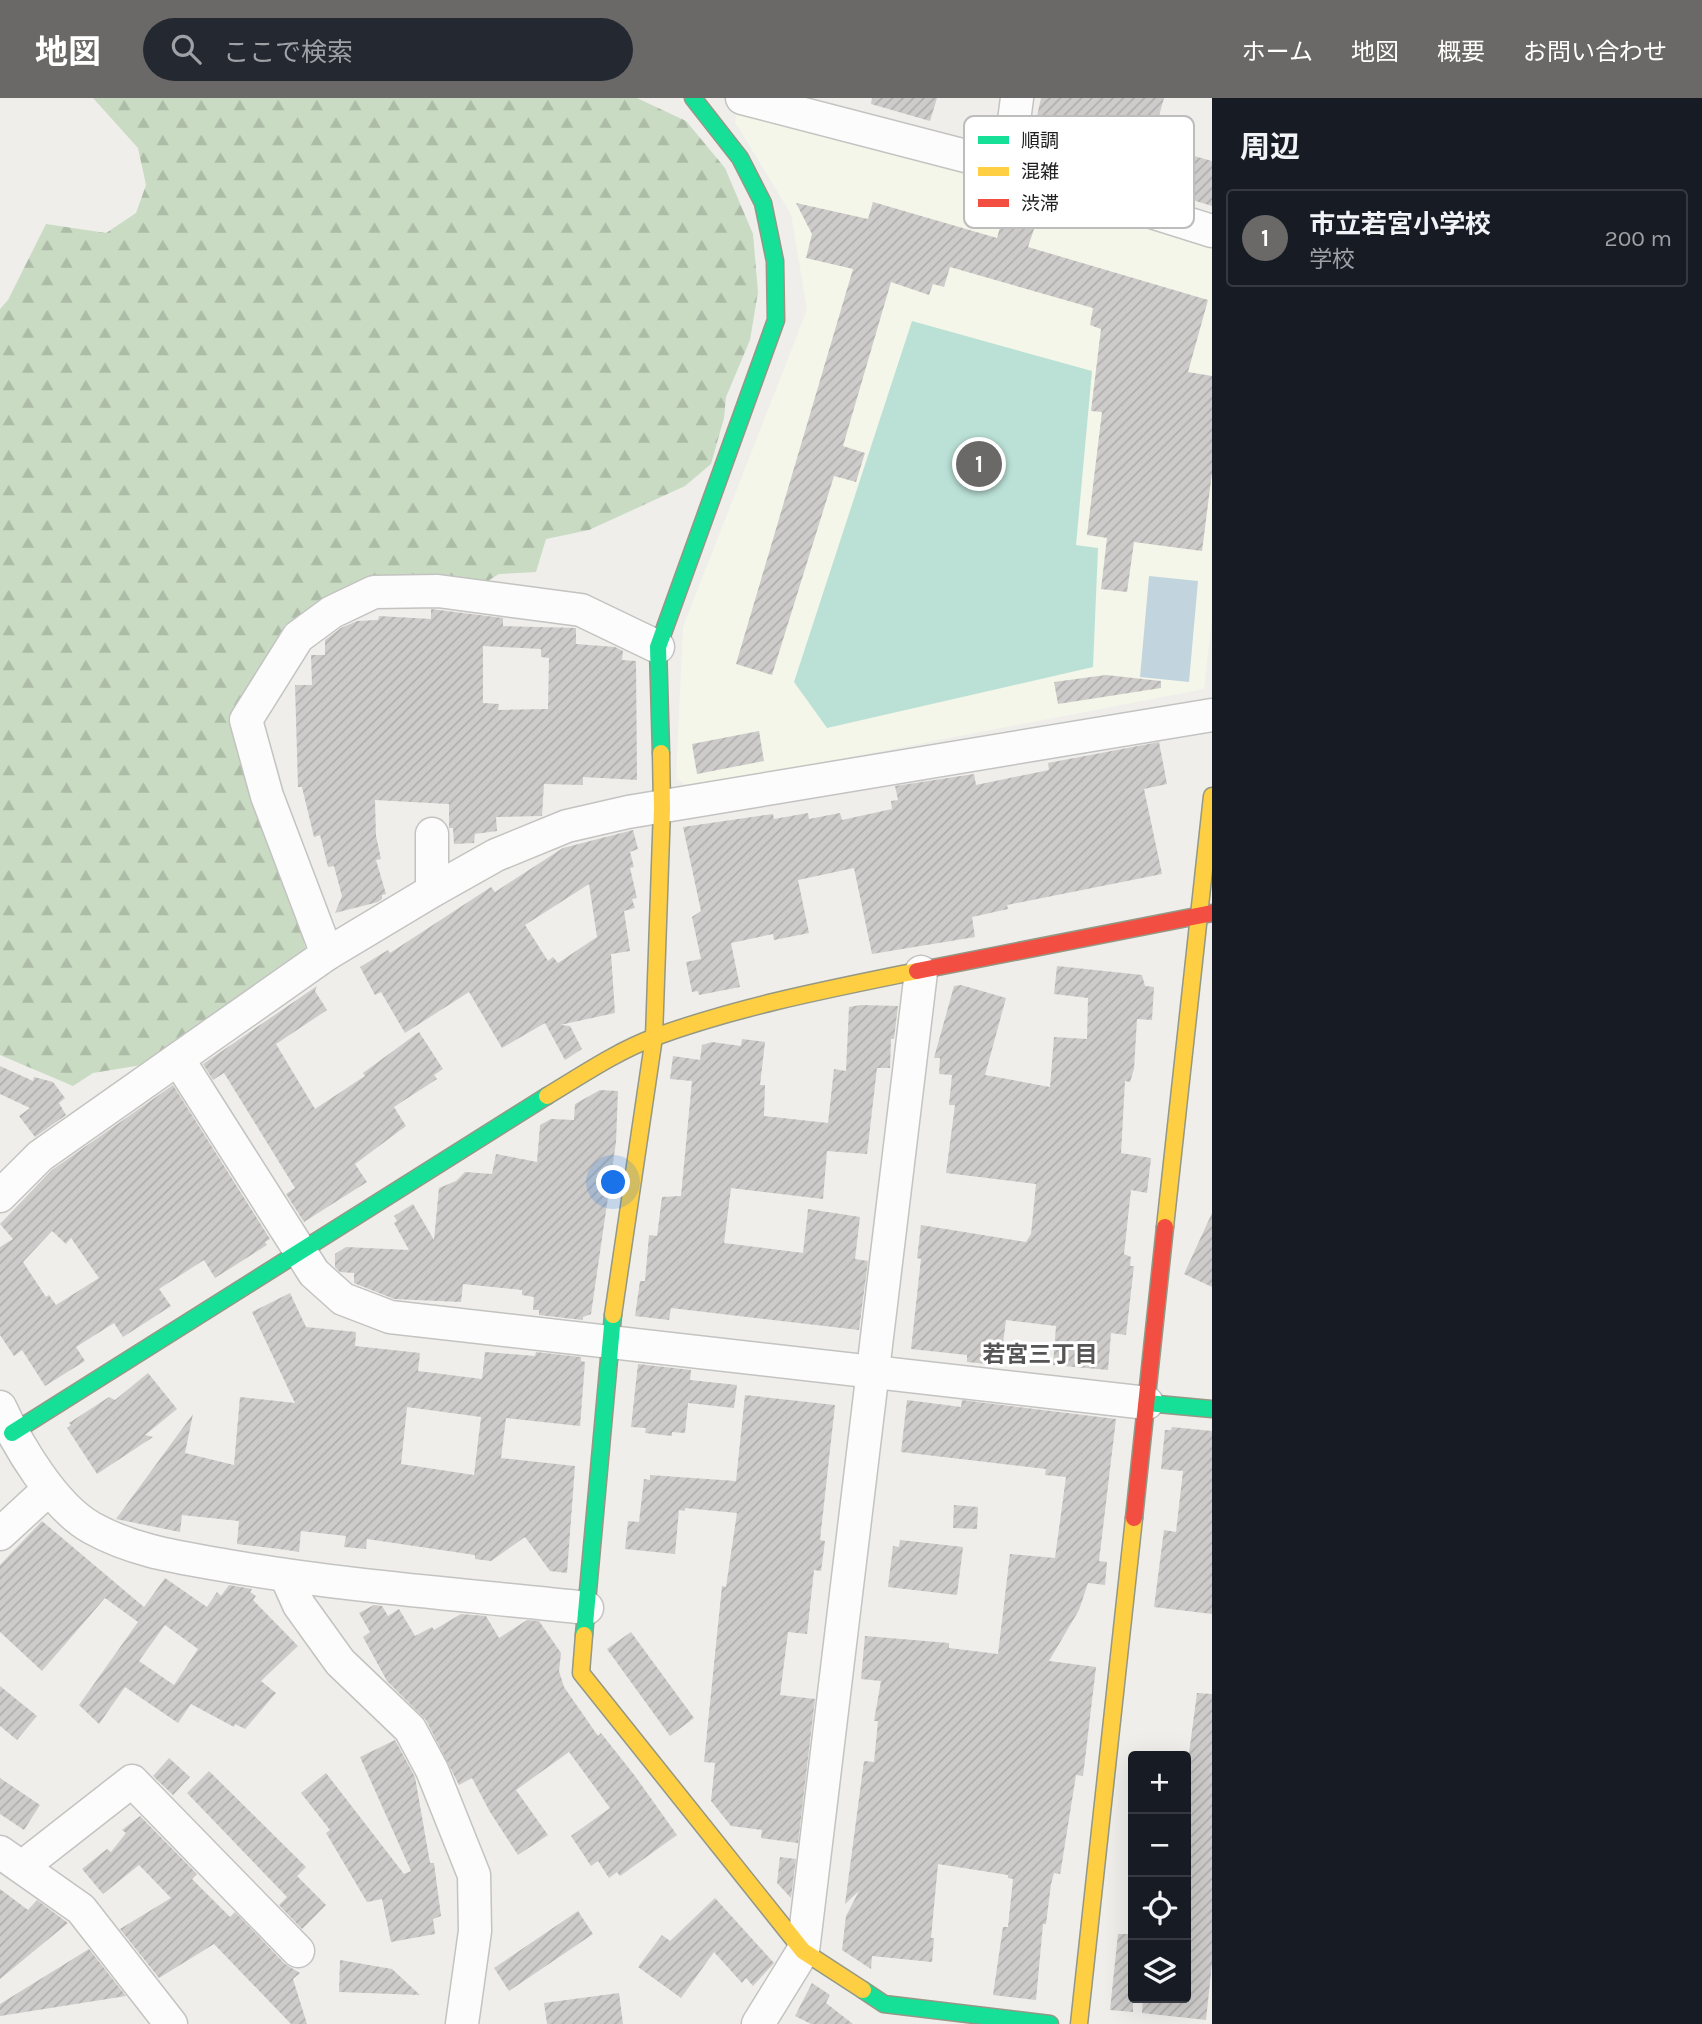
<!DOCTYPE html>
<html lang="ja">
<head>
<meta charset="utf-8">
<style>
	:root { --surface:#171b24; --page:#242831; --text:#f1f3f6; --muted:#9ea1a6; --line:#363941; --accent:#6a6968 }
	body { margin:0; font-family:Karla,"Noto Sans JP",sans-serif; background:var(--page); color:var(--text) }
	.controls { position:absolute; right:21px; bottom:21px; display:grid; overflow:hidden; border-radius:7px; box-shadow:0 7px 28px #0002 }
	.controls button { width:63px; height:63px; display:grid; place-items:center; padding:0; border:0; border-bottom:2px solid var(--line); background:var(--surface); color:var(--text); font:35px sans-serif }
	.you { position:absolute; left:614px; top:1085px; width:24px; height:24px; margin:-18px; border:5px solid #fff; border-radius:50%; background:#1a73e8; box-shadow:0 0 0 10px #1a73e833 }
	.badge { display:grid; place-items:center; width:46px; height:46px; border-radius:50%; background:var(--accent); color:#fff; font-size:23px; font-weight:700 }
	.pin { position:absolute; translate:-50% -50%; border:4px solid #fff; box-shadow:0 2px 7px #0006 }
	.list { margin:0; padding:0; list-style:none }
	h2 { display:flex; justify-content:space-between; align-items:center; height:91px; margin:0; padding:0 28px; font-size:30px }
	h2 small { font-size:23px; font-weight:400; color:var(--muted) }
	.list li { display:grid; grid-template-columns:46px 1fr auto; gap:21px; align-items:center; box-sizing:border-box; height:98px; margin:0 14px 14px; padding:0 14px; border:2px solid var(--line); border-radius:7px }
	.list b { display:block; font-size:26px; white-space:nowrap }
	.list p { margin:0; font-size:23px; white-space:nowrap; color:var(--muted) }
	.list em { font-size:23px; font-style:normal; color:var(--muted) }
	.icon { flex:none; width:38px; height:38px; fill:none; stroke:currentColor; stroke-width:2; stroke-linecap:round; stroke-linejoin:round }
	.map { position:relative; flex:none; width:1212px; height:1926px; overflow:hidden }
	header { display:flex; align-items:center; gap:42px; box-sizing:border-box; height:98px; padding:0 35px; background:var(--accent); color:#fff }
	header strong { font-size:33px }
	nav { display:flex; gap:38px; margin-inline-start:auto; font-size:24px }
	.search { width:490px; height:63px; background:var(--page); display:flex; align-items:center; gap:18px; box-sizing:border-box; padding:0 24px; border-radius:38px; color:var(--muted); font-size:26px }
	main { display:flex }
	aside { flex:1; background:var(--surface) }
	.map>svg:first-child { display:block }
</style>
</head>
<body>
<header>
<strong>地図</strong>
<div class="search"><svg class="icon" aria-label="search" viewBox="0 0 24 24"><circle cx="10" cy="10" r="6"/><path d="M15 15l6 6"/></svg>ここで検索</div>
<nav><a>ホーム</a><a>地図</a><a>概要</a><a>お問い合わせ</a></nav>
</header>
<main>
<div class="map">
<svg width="1212" height="1926" viewBox="0 0 1212 1926">
	<defs>
		<pattern id="forest-firs" width="22" height="20" patternUnits="userSpaceOnUse" patternTransform="scale(1.75)"><rect width="22" height="20" fill="#c9dbc3"/><path d="M5 1l3.5 6h-7zM16 11l3.5 6h-7z" fill="#acbca7"/></pattern>
		<pattern id="building-hatch" width="6" height="6" patternUnits="userSpaceOnUse" patternTransform="scale(1.75)"><rect width="6" height="6" fill="#ceccca"/><path d="M-1 1l2-2M0 6l6-6M5 7l2-2" fill="none" stroke="#b1afad"/></pattern>
	</defs>
	<rect width="100%" height="100%" fill="#efeeeb"/>
	<!-- education -->
	<path fill="#f4f6e9" d="M739,5L1212,140V520L1204,591L690,690L676,680L683,529L807,212L791,116L735,24Z"/>
	<!-- forest -->
	<path fill="url(#forest-firs)" d="M93,0H637L686,23L725,70L753,136L758,194L750,242L726,299L724,320L711,366L685,388L589,432L546,441L536,474L499,476L478,489L367,485L285,527L231,619C243,665 255,711 271,755C283,788 299,818 306,853L185,936L178,961L93,975L73,988L0,957V211L8,202L46,126L106,135L136,115L146,87L138,50Z"/>
	<!-- pitch -->
	<path fill="#bbe1d6" d="M912,223L1092,273L1076,447L1098,450L1093,569L827,630L794,584Z"/>
	<!-- water -->
	<path fill="#c2d5de" d="M1149,478L1198,483L1189,584L1140,579Z"/>
	<!-- building -->
	<g fill="url(#building-hatch)" fill-rule="evenodd">
		<path d="M872,0H937L930,23L871,6Z"/>
		<path d="M1041,0H1164L1151,46L1212,63V108L1115,78L1124,49L1071,35L1066,58L1035,51L1037,42L1032,41Z"/>
		<path d="M873,104L997,140L1004,115L1036,125L1028,149L1208,202L1188,274L1212,278V375L1202,453L1134,444L1127,494L1101,491L1107,440L1087,437L1102,314L1091,313L1101,231L1090,227L1093,210L950,169L944,189L933,186L929,197L891,184L843,348L865,355L856,384L834,378L772,577L736,566L853,171L806,160L812,136L796,105L868,121Z"/>
		<path d="M431,511L503,520V528L576,530V546L615,549L623,553L622,562L636,563L637,682L583,679V687L544,686L542,718L496,719L497,733L475,736L474,745L454,746L453,730H449V706L375,702L376,738L381,761L376,762L386,796L382,797V801L378,804L335,815L342,798L334,768L328,769L320,737L314,739L302,689H298L295,587H312L311,557H325V542L341,530L357,523L378,522L379,518L431,521ZM483,548L541,551V559L549,560L548,611L498,612L499,606L483,605Z"/>
		<path d="M1106,577L1161,583V590L1058,606L1054,584Z"/>
		<path d="M759,633L764,663L697,676L692,646Z"/>
		<path d="M1159,644L1167,686L1144,691L1162,776L1007,807L1008,811L972,819L975,839L872,856L854,770L798,782L809,835L774,842L773,836L731,845L740,889L699,897L698,893L692,894L686,864L701,861L692,819L701,813L683,729L773,716L774,721L808,715L809,721L840,715L842,722L892,711L891,703L898,702L895,688L974,676L976,687L1049,672L1048,665Z"/>
		<path d="M633,732L638,751L630,754L634,769L630,770L637,800L632,801L635,810L624,813L630,853L611,856L615,915L560,927L570,928L582,951L565,962L545,925L502,950L469,894L405,935L381,894L375,897L360,869L388,852L390,855L491,789L495,794L563,750ZM589,786L597,839L558,865L553,859L548,863L525,827Z"/>
		<path d="M1057,868L1142,877L1145,888L1154,889L1152,922L1137,921L1134,971L1130,984L1125,983L1121,1055L1151,1060L1147,1095L1131,1092L1124,1156L1131,1159L1130,1168H1134L1126,1237L1111,1235L1108,1272L1053,1267L1056,1228L1006,1222L1001,1261H999L998,1267L967,1264V1257L911,1251L921,1161L917,1160L921,1127L1026,1144L1031,1136L1036,1086L946,1075L955,1007H949L952,977L939,976L940,960H934L954,888L961,887L1006,900L985,977L1050,989L1054,939L1087,941L1088,900L1054,896Z"/>
		<path d="M317,888L315,893L327,912L276,946L315,1011L365,978L363,975L419,934L443,971L434,977L437,981L394,1009L406,1028L355,1066L367,1084L304,1124L286,1096L295,1090L224,975L213,982L203,966Z"/>
		<path d="M861,907L898,908L894,941H891L890,970H877L867,1056L827,1053L823,1101L731,1090L724,1145L803,1155L808,1111L860,1119L855,1161L868,1163L859,1232L671,1210L669,1222L635,1218L640,1183H645L649,1137L657,1138L662,1099L681,1098L692,983L670,981L673,958L700,962L702,947L712,944L741,948L742,941L765,944L760,987H765L764,1018L828,1025L834,971L846,973L849,909Z"/>
		<path d="M0,968L33,983L34,979L53,984L65,1000L59,1005L66,1017L35,1039L19,1018L30,1010L0,996Z"/>
		<path d="M173,987L270,1141L265,1144L267,1147L215,1180L204,1162L159,1191L171,1208L123,1239L114,1225L76,1249L85,1263L45,1288L22,1252L14,1258L0,1237V1149L13,1141L0,1126L52,1072ZM52,1133L66,1146L71,1140L99,1180L56,1207L49,1197L46,1199L23,1164Z"/>
		<path d="M600,992L618,993L616,1044L591,1216L583,1219V1222L539,1217V1212H533L534,1199L522,1197V1192L463,1186L461,1204L394,1201L354,1185V1175L340,1174L335,1169V1156L346,1149L409,1152L394,1125L397,1123L394,1118L413,1106L434,1142L439,1090L456,1083L465,1074L492,1076L496,1056L537,1064L540,1027L551,1021L574,1022L575,1006Z"/>
		<path d="M1212,1115V1189L1184,1176Z"/>
		<path d="M290,1195L306,1229L356,1234L355,1248L420,1255L418,1273L482,1281L485,1254L535,1258L536,1254L581,1259V1263L585,1264L580,1328L506,1320L501,1360L575,1368L567,1475L550,1473L525,1439L491,1463L475,1461V1457L367,1441L366,1451L344,1449L346,1438L301,1433L299,1454L287,1452L237,1446L239,1423L182,1417L180,1434L116,1421L193,1316L185,1355L234,1367L240,1299L295,1305L252,1214ZM407,1309L481,1319L474,1377L401,1366Z"/>
		<path d="M638,1266L691,1272L690,1282L737,1287L734,1310L688,1305L685,1335L672,1334V1338L645,1335L646,1330L631,1329Z"/>
		<path d="M148,1275L177,1311L145,1337L153,1339L97,1376L67,1330L71,1327L69,1325L109,1299L115,1302Z"/>
		<path d="M745,1297L835,1307L820,1442L825,1443L821,1473L814,1472L807,1536L788,1534L780,1597L815,1601L798,1745L761,1740L762,1732L731,1728L711,1703L715,1665L704,1664L722,1488L726,1489L737,1415L685,1410V1413L679,1412L675,1456L625,1451L628,1423L639,1424L644,1381L650,1382V1377L736,1383Z"/>
		<path d="M907,1302L961,1309L962,1302L1116,1321L1099,1463L1107,1464L1105,1487L1088,1485L1079,1512L1049,1563L1096,1569L1083,1678L1076,1677L1061,1771L1060,1776L1054,1775L1051,1786L1046,1826H1043L1036,1902L993,1897L1003,1829H1008L1013,1781L1008,1780V1777L938,1766L931,1840H934L932,1864L872,1858L871,1871L842,1852L846,1818L859,1793L845,1806L864,1663L874,1664L878,1623H874L881,1583L861,1581L865,1538L949,1545V1550L998,1556L1010,1456L1055,1460L1066,1379L1045,1377L1046,1371L901,1354Z"/>
		<path d="M1172,1329L1212,1333V1516L1154,1509L1164,1432L1176,1434L1183,1373L1161,1371L1165,1332H1171Z"/>
		<path d="M954,1407L978,1409L977,1431L953,1430Z"/>
		<path d="M42,1423L144,1509L165,1480L207,1509L217,1494L221,1498L229,1487L252,1491L250,1494L256,1498L253,1502L298,1548L261,1583L276,1595L245,1631L235,1626L234,1629L191,1606L178,1625L125,1589L99,1626L79,1607L138,1524L105,1500L42,1573L0,1534V1467ZM165,1527L198,1551L174,1587L139,1563Z"/>
		<path d="M900,1442L963,1449L957,1497L888,1489L893,1448L899,1449Z"/>
		<path d="M374,1507L382,1508L388,1518L399,1511L415,1538L432,1529L434,1532L461,1516L486,1518L499,1540L527,1522L539,1523L561,1555L559,1573L564,1589L598,1638L601,1635L635,1678L677,1737L620,1778L617,1774L609,1780L598,1763L591,1768L571,1738L610,1710L569,1654L516,1692L548,1737L518,1757L490,1714L472,1680L459,1687L426,1622L387,1583L363,1539L370,1534L359,1515Z"/>
		<path d="M631,1534L694,1620L670,1638L607,1551Z"/>
		<path d="M0,1588L37,1618L17,1642L0,1628Z"/>
		<path d="M1197,1595L1212,1596V1865L1206,1922L1142,1915L1143,1900H1186V1678Z"/>
		<path d="M395,1642L415,1679L430,1765H434L441,1818L433,1821L435,1836L391,1844L382,1801L367,1804L326,1735L330,1732L301,1695L326,1675L404,1776L411,1773L360,1659Z"/>
		<path d="M169,1660L190,1679L173,1697L153,1678Z"/>
		<path d="M209,1673L306,1769L297,1778L326,1807L302,1831L279,1807L287,1799L187,1695Z"/>
		<path d="M0,1680L40,1707L24,1732L0,1716Z"/>
		<path d="M140,1718L197,1776L192,1781L230,1819L235,1814L285,1866L300,1875L293,1881L307,1926H291L214,1846L159,1880L120,1831L171,1800L139,1767L103,1796L82,1771L107,1751L111,1754L126,1735L122,1732Z"/>
		<path d="M780,1759L796,1761L791,1800L777,1785Z"/>
		<path d="M0,1791L28,1812L37,1802L68,1825L0,1881Z"/>
		<path d="M715,1800L774,1865L753,1888L746,1880L742,1885L714,1854L681,1900L638,1869L662,1837L670,1843Z"/>
		<path d="M578,1813L593,1836L509,1893L494,1870Z"/>
		<path d="M1118,1836H1133V1914L1110,1912Z"/>
		<path d="M89,1851L126,1898L0,1918V1906Z"/>
		<path d="M340,1862L392,1871L420,1897L339,1894Z"/>
		<path d="M812,1885L830,1897L826,1905L853,1926H811L795,1918Z"/>
		<path d="M619,1895L623,1926H547L544,1905Z"/>
	</g>
	<g fill="none" stroke-linecap="round" stroke-linejoin="round">
		<defs>
			<g id="street">
				<path d="M742,0L1008,69L1212,133"/>
				<path d="M1008,69L1017,0"/>
				<path d="M432,736V793"/>
				<path d="M327,856L267,698L246,622L298,539L332,514L374,494L438,493L581,512L658,549"/>
				<path d="M178,961L314,1175L343,1201L390,1219L1147,1305"/>
				<path d="M0,1098L40,1058L327,856L432,793L496,757L567,728L628,714L1212,617"/>
				<path d="M0,1309C18,1348 54,1409 92,1430C137,1455 185,1460 234,1469C351,1489 469,1497 587,1510"/>
				<path d="M0,1436L49,1391"/>
				<path d="M286,1478L299,1507L340,1564L410,1631L432,1672L474,1777L475,1833L462,1926"/>
				<path d="M0,1754L81,1811L171,1926"/>
				<path d="M22,1769L132,1683L298,1853"/>
				<path d="M758,1926L803,1853L921,874"/>
			</g>
			<g id="fast">
				<path d="M661,655L658,549L776,222L775,163L763,105L740,60L693,0"/>
				<path d="M1147,1305L1212,1311"/>
				<path d="M12,1335L547,998"/>
				<path d="M584,1537L613,1217"/>
				<path d="M863,1892L884,1906L1050,1926"/>
			</g>
			<g id="slow">
				<path d="M547,998C582,977 617,953 655,939C740,908 829,891 917,873"/>
				<path d="M1165,1129L1212,698"/>
				<path d="M613,1217L654,939L662,710L661,655"/>
				<path d="M584,1537L581,1575L803,1853L863,1892"/>
				<path d="M1079,1926L1134,1420"/>
			</g>
			<g id="jam">
				<path d="M917,873L1212,815"/>
				<path d="M1134,1420L1165,1129"/>
			</g>
		</defs>
		<!-- street casing -->
		<use href="#street" stroke="#c3c3c1" stroke-width="35"/>
		<!-- fast casing -->
		<use href="#fast" stroke="#949884" stroke-width="19"/>
		<!-- slow casing -->
		<use href="#slow" stroke="#949884" stroke-width="19"/>
		<!-- jam casing -->
		<use href="#jam" stroke="#949884" stroke-width="19"/>
		<!-- street -->
		<use href="#street" stroke="#fdfcfc" stroke-width="32"/>
		<!-- fast -->
		<use href="#fast" stroke="#16e098" stroke-width="16"/>
		<!-- slow -->
		<use href="#slow" stroke="#ffcf43" stroke-width="16"/>
		<!-- jam -->
		<use href="#jam" stroke="#f24e42" stroke-width="16"/>
	</g>
	<g text-anchor="middle" dominant-baseline="central" stroke-width="6" stroke-linejoin="round" paint-order="stroke">
		<!-- neighbourhood labels -->
		<g font-size="23" font-weight="bold" fill="#555" stroke="#fff">
			<text x="1040" y="1256">若宮三丁目</text>
		</g>
	</g>
	<!-- legend -->
	<rect x="964" y="18" width="230" height="112" rx="10" fill="#fff" stroke="#bdbdbd" stroke-width="2"/>
	<rect x="978" y="38" width="31" height="8" fill="#16e098"/>
	<rect x="978" y="69" width="31" height="9" fill="#ffcf43"/>
	<rect x="978" y="101" width="31" height="8" fill="#f24e42"/>
	<g font-size="19" fill="#222">
		<text x="1021" y="49">順調</text>
		<text x="1021" y="80">混雑</text>
		<text x="1021" y="112">渋滞</text>
	</g>
</svg>
<div class="controls">
<button>+</button>
<button>−</button>
<button><svg class="icon" aria-label="locate" viewBox="0 0 24 24"><circle cx="12" cy="12" r="6"/><path d="M12 2v4M12 18v4M2 12h4M18 12h4"/></svg></button>
<button><svg class="icon" aria-label="layers" viewBox="0 0 24 24"><path d="M12 4l9 5-9 5-9-5zM3 14l9 5 9-5"/></svg></button>
</div>
<div class="you"></div>
<div class="pin badge" style="left:979px;top:366px">1</div>
</div>
<aside>
<h2>周辺<small></small></h2>
<ul class="list">
<li><span class="badge">1</span><div><b>市立若宮小学校</b><p>学校</p></div><em>200 m</em></li>
</ul>
</aside>
</main>
</body>
</html>
